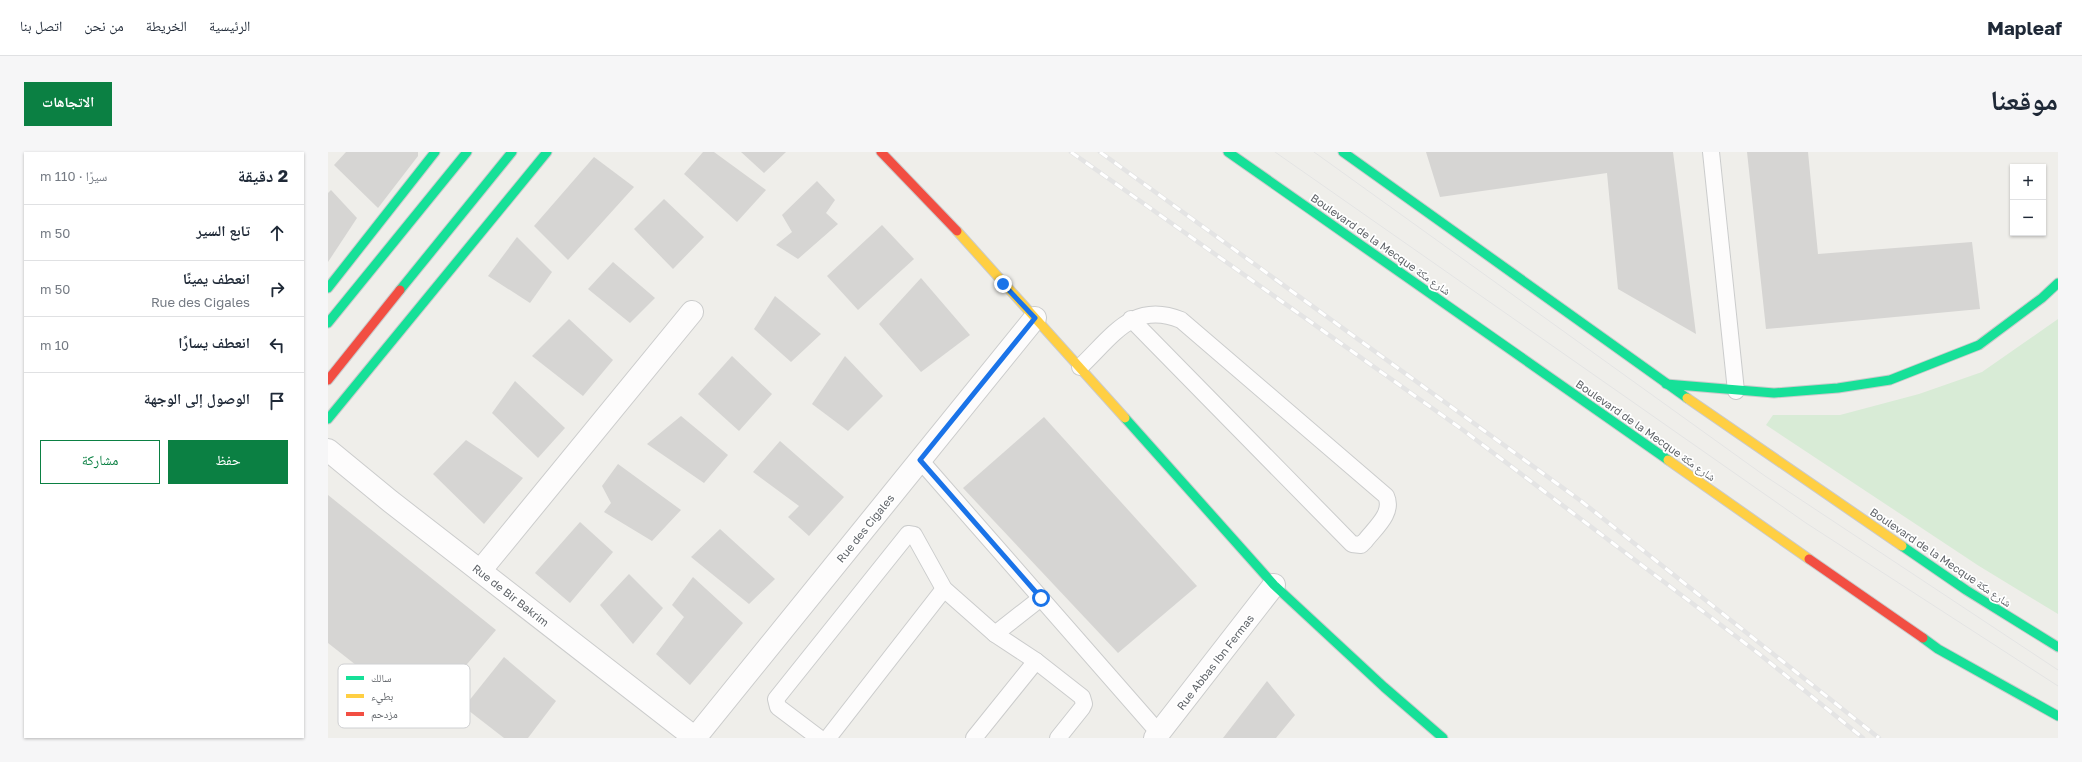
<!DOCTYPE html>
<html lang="ar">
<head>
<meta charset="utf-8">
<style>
	:root { --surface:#fff; --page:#f6f6f7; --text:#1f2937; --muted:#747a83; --line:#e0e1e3; --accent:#0b8043 }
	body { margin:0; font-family:"Golos Text","Noto Naskh Arabic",sans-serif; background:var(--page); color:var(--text); direction:rtl }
	.controls { position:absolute; right:12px; top:12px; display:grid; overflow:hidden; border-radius:0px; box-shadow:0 1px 3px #0004 }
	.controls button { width:36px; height:36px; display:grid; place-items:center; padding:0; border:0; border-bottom:1px solid var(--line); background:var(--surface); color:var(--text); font:20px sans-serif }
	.stop { position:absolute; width:12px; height:12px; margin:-9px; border:3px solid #1a73e8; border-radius:50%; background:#fff }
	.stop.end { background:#1a73e8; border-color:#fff; box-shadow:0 1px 4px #0008 }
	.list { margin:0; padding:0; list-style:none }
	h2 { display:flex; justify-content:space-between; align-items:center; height:52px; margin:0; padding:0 16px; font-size:17px }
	h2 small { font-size:13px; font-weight:400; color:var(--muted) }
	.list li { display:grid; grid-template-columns:26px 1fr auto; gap:12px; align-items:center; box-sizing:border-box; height:56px; padding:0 16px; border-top:1px solid var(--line) }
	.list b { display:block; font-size:15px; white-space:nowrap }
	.list p { margin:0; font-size:13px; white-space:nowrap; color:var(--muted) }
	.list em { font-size:13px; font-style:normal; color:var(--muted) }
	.actions { display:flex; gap:8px; padding:12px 16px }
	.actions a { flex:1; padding:9px 0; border:1px solid var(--accent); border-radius:0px; text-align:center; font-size:14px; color:var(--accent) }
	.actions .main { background:var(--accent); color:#fff }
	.icon { flex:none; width:22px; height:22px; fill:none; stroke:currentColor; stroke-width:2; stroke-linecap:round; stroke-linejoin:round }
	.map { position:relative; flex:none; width:1730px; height:586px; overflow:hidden; direction:ltr; border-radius:0px }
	header { display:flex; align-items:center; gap:24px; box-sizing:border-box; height:56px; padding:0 20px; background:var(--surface); border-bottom:1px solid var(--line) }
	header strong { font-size:19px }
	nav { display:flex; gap:22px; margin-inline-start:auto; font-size:14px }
	.intro { display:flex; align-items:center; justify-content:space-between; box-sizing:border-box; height:96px; padding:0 24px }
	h1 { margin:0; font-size:28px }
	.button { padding:10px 18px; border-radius:0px; background:var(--accent); color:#fff; font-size:14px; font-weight:700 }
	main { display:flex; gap:24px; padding:0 24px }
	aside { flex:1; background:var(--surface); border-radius:0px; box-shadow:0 1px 3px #0004 }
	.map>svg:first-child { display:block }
</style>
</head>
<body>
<header>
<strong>Mapleaf</strong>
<nav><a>الرئيسية</a><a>الخريطة</a><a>من نحن</a><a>اتصل بنا</a></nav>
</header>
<div class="intro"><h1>موقعنا</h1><a class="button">الاتجاهات</a></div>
<main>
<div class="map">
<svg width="1730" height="586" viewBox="0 0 1730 586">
	<rect width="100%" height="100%" fill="#efeeea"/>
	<!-- green -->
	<path fill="#d8ebd6" d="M1730,167V462L1651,414L1438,273L1445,263H1512L1591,242L1654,220Z"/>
	<!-- building -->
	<g fill="#d6d5d3">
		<path d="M18,0H90V4L50,56L6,13Z"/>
		<path d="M375,0H386L438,38L409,70L356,22Z"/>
		<path d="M413,0H458L436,21Z"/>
		<path d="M1098,0H1345L1368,182L1290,137L1279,21L1112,45Z"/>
		<path d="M1419,0H1480L1490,102L1644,90L1652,157L1438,177Z"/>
		<path d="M266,5L306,35L240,108L206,74Z"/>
		<path d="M489,29L507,48L498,61L510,72L470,107L448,93L464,80L454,63Z"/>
		<path d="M3,38L29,66L0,110V41Z"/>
		<path d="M336,47L376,85L345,117L306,77Z"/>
		<path d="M554,73L586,107L530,158L499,124Z"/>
		<path d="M189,85L224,120L202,151L160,124Z"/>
		<path d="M285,110L327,146L302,171L260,137Z"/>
		<path d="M593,126L642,183L593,220L551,172Z"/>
		<path d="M447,144L493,182L463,210L426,177Z"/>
		<path d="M241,167L285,208L255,244L204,204Z"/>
		<path d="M404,204L444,242L411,279L370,242Z"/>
		<path d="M517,204L555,244L520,279L484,252Z"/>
		<path d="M187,229L237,276L210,306L164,261Z"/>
		<path d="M353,264L400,303L376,331L319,292Z"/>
		<path d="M716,265L869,434L790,501L635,336Z"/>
		<path d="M138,288L195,326L156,372L105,322Z"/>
		<path d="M452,289L516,345L481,384L460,365L471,354L425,320Z"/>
		<path d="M290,312L353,358L324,389L276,360L283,351L274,334Z"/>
		<path d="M0,343L168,478L94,565L0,491Z"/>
		<path d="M252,370L285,400L242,451L207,421Z"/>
		<path d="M392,377L447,427L421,452L363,405Z"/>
		<path d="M301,422L335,456L305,492L272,453Z"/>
		<path d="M365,425L415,471L362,533L328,502L356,465L344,453Z"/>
		<path d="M176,505L228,549L200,586H176L136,555Z"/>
		<path d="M939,529L967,563L948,586H895Z"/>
	</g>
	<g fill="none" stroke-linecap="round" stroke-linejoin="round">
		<defs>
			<g id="lane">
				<path d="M1383,0L1408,239"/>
				<path d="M752,215C784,185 805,148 853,168L1058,344C1066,361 1047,376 1037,389L1033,393L1024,392L803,167"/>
				<path d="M592,308L831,581"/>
				<path d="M667,482L713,446"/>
				<path d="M491,586L450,555L448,547L580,382L586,383L616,437L667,482L708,509L754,545L756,552L754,556L730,586"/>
				<path d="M500,586L616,437"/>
				<path d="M646,586L708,509"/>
			</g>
			<g id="street">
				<path d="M0,298L62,349L367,586"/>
				<path d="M152,419L364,160"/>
				<path d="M367,586L707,166"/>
				<path d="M827,586L946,433"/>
			</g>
			<g id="fast">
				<path d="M900,0L1340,308"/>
				<path d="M1015,0L1359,246"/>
				<path d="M0,136L107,0"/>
				<path d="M72,138L184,0"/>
				<path d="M0,171L139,0"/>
				<path d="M1338,232L1446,241L1510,236L1562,228L1651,193L1714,146L1730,131"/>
				<path d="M797,266L946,433L1056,535L1115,586"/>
				<path d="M0,267L219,0"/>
				<path d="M1574,394L1638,438L1730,495"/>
				<path d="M1595,486L1610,497L1730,564"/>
			</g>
			<g id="slow">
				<path d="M629,79L797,266"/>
				<path d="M1359,246L1574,394"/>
				<path d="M1340,308L1481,407"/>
			</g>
			<g id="jam">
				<path d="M553,0L629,79"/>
				<path d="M0,228L72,138"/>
				<path d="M1481,407L1595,486"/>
			</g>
		</defs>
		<!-- lane casing -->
		<use href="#lane" stroke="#cbcccc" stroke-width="18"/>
		<!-- street casing -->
		<use href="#street" stroke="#cbcccc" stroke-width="24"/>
		<!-- fast casing -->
		<use href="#fast" stroke="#cacacb" stroke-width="11"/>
		<!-- slow casing -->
		<use href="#slow" stroke="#cacacb" stroke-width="11"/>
		<!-- jam casing -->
		<use href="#jam" stroke="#cacacb" stroke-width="11"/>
		<!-- lane -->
		<use href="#lane" stroke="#fdfcfc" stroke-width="16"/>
		<!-- street -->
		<use href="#street" stroke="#fdfcfc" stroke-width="22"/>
		<!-- fast -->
		<use href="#fast" stroke="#16e098" stroke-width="9"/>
		<!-- slow -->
		<use href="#slow" stroke="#ffcf43" stroke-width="9"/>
		<!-- jam -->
		<use href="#jam" stroke="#f24e42" stroke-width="9"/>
		<!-- tram -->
		<g stroke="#e4e4e4" stroke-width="1">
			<path d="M947,0L1478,371L1730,534"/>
			<path d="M986,0L1437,324L1730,518"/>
		</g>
		<defs>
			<g id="rail">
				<path d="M743,0L1135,278L1430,501L1535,586"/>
				<path d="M772,0L1253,349L1551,586"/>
			</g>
		</defs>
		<!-- rail casing -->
		<use href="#rail" stroke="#e4e4e4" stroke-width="4.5"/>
		<!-- rail -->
		<use href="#rail" stroke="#fff" stroke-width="3" stroke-dasharray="9" stroke-linecap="butt"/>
	</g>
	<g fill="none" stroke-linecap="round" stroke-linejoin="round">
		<!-- route -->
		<path stroke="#1a73e8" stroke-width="5" d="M675,132L707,166L592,308L713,446"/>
	</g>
	<g text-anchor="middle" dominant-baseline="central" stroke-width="3.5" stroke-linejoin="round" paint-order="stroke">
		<!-- street labels -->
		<g font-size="11" fill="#5f6368" stroke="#fff">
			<text transform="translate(1053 92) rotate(35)">Boulevard de la Mecque شارع مكة</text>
			<text transform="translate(1318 278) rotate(35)">Boulevard de la Mecque شارع مكة</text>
			<text transform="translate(537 376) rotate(-51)">Rue des Cigales</text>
			<text transform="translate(1613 405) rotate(34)">Boulevard de la Mecque شارع مكة</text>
			<text transform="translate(183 443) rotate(38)">Rue de Bir Bakrim</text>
			<text transform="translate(887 510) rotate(-52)">Rue Abbas Ibn Fermas</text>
		</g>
	</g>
	<!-- legend -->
	<rect x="10" y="512" width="132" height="64" rx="6" fill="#fff" stroke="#cfd0d2" stroke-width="1"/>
	<rect x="18" y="524" width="18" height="4" fill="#16e098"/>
	<rect x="18" y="542" width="18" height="4" fill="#ffcf43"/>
	<rect x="18" y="560" width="18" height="4" fill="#f24e42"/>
	<g font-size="11" fill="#5f6368">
		<text x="43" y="530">سالك</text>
		<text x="43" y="548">بطيء</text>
		<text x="43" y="566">مزدحم</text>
	</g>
</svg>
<div class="controls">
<button>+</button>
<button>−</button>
</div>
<div class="stop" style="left:713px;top:446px"></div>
<div class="stop end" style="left:675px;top:132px"></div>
</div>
<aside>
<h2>2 دقيقة<small>سيرًا · 110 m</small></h2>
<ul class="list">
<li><svg class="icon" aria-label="ahead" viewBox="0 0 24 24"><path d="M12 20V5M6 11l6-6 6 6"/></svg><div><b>تابع السير</b></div><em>50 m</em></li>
<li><svg class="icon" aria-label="right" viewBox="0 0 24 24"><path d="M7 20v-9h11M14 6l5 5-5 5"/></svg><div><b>انعطف يمينًا</b><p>Rue des Cigales</p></div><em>50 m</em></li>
<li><svg class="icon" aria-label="left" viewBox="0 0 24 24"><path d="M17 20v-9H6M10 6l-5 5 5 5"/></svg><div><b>انعطف يسارًا</b></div><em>10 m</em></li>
<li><svg class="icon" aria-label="arrive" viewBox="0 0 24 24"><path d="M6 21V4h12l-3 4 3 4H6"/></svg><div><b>الوصول إلى الوجهة</b></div></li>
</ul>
<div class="actions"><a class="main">حفظ</a><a>مشاركة</a></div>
</aside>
</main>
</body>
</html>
